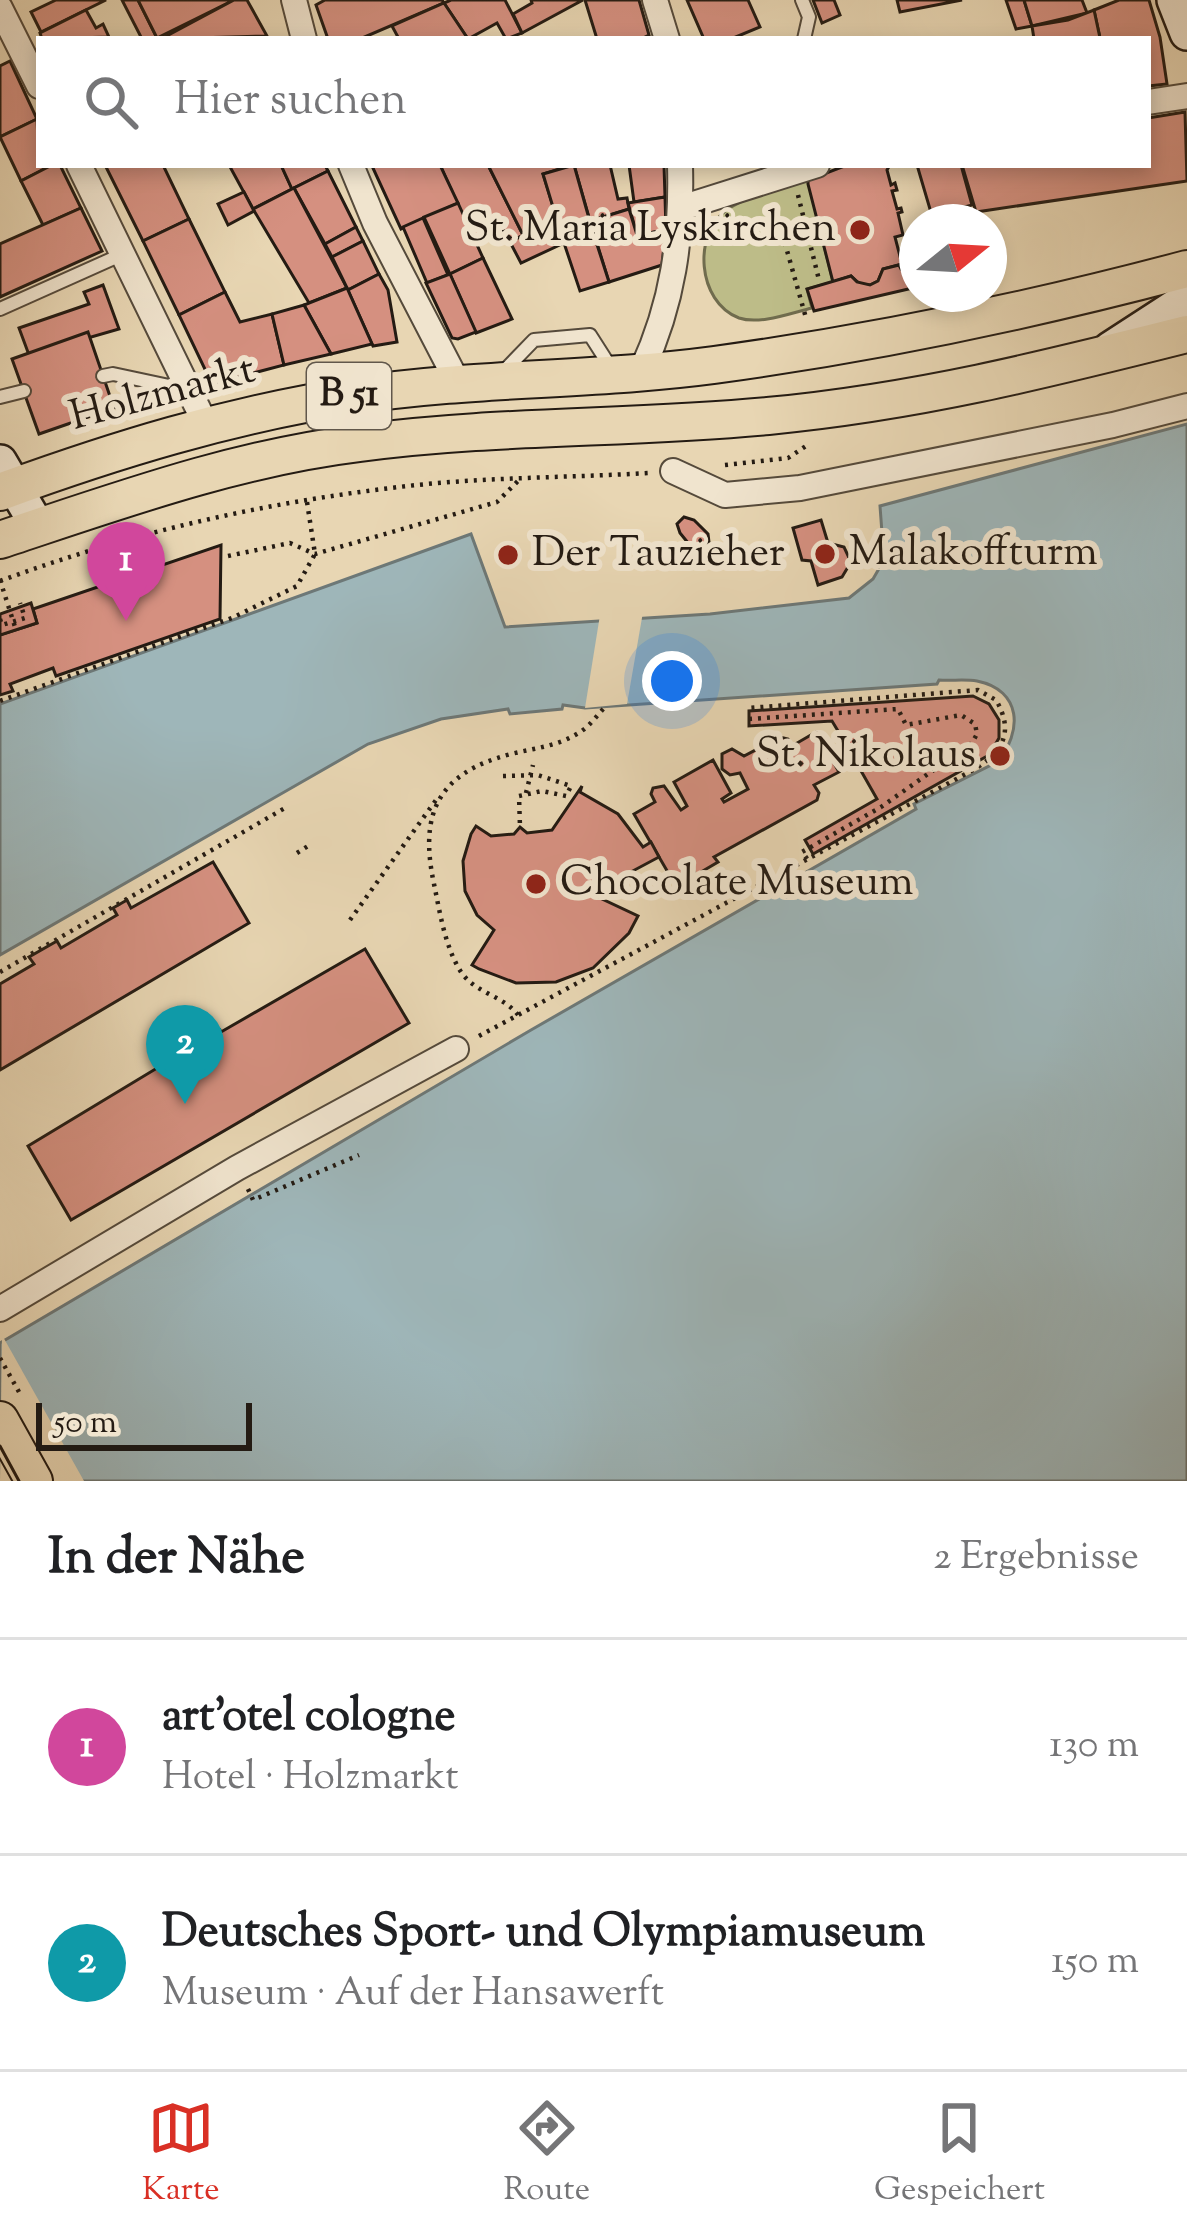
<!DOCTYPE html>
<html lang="de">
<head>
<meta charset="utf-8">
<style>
	:root { --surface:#fff; --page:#f6f6f6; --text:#202124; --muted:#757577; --line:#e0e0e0; --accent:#d93025 }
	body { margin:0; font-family:"Sorts Mill Goudy",serif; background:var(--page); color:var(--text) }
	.compass { position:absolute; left:899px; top:204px; width:108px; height:108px; border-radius:50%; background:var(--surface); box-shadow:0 6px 18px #0003; rotate:72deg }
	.scale { position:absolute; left:36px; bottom:30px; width:216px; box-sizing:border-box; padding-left:12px; border:6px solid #241b13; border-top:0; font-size:33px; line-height:42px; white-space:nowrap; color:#241b13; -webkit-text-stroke:9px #f0e4ce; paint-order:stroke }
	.you { position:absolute; left:672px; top:681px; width:42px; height:42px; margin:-30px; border:9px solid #fff; border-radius:50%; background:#1a73e8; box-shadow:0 0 0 18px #1a73e833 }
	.badge { display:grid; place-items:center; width:78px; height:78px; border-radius:50%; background:var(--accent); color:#fff; font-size:39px; font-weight:700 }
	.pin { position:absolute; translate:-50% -99px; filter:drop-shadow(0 3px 6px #0008) }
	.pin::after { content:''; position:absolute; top:63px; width:42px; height:36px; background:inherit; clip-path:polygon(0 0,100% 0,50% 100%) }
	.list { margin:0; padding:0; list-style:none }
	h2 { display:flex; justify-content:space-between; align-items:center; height:156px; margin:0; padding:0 48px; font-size:51px }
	h2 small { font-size:39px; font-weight:400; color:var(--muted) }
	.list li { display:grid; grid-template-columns:78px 1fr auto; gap:36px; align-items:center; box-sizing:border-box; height:216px; padding:0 48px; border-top:3px solid var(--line) }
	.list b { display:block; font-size:45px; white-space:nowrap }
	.list p { margin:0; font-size:39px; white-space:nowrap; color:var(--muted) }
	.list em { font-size:39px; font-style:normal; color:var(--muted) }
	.icon { flex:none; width:66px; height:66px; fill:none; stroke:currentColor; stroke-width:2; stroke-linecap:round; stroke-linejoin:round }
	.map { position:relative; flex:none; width:1187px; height:1481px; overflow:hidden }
	.search { position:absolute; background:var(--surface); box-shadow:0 6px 18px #0003; left:36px; right:36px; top:36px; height:132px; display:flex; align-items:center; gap:30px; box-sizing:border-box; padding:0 42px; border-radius:0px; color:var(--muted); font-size:45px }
	.sheet { height:588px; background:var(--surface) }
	nav { display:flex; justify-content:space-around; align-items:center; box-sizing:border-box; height:168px; border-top:3px solid var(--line); background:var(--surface); font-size:33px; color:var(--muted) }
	nav a { display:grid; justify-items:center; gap:6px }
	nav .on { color:var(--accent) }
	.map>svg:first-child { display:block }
</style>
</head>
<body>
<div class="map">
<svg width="1187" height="1481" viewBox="0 0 1187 1481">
	<rect width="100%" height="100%" fill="#e8d6b3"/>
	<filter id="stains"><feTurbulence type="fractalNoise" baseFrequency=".00167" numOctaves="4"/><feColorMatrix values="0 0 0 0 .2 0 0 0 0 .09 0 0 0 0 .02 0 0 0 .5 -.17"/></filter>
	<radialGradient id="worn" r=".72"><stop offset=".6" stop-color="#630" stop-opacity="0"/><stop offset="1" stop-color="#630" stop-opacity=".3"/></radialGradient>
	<!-- green -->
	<path fill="#bdbc88" stroke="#706c4e" stroke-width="3" d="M808,180L833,282L807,289L812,308C791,313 760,325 739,318C697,302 692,233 728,209C750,194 783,188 808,180Z"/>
	<!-- water -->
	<path fill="#9eb6b9" stroke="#6d7877" stroke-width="3" d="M1187,424V1481H0V1343L531,1030L916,809L914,804L997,762C1023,732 1022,690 977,681C965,679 951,681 939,680L937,684L585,708L563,705L562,709L510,714L508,709L441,719L368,744L0,955V704L471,534L505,627L710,614L849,598L873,579L884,560L880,506Z"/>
	<!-- pier -->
	<g fill="#e8d6b3">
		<path d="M643,612L627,704L585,708L600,615Z"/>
		<path d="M2,1335L84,1481H0Z"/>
	</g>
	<!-- building -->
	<g fill="#d59080" stroke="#241b13" stroke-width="3">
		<path d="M56,0H106L41,32L31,12Z"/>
		<path d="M122,0H138L157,38L142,39Z"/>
		<path d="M138,0H234L157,38Z"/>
		<path d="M234,0H247L267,36L161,39Z"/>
		<path d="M325,0H442L444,3L360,39H328L316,5Z"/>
		<path d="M451,0H505L522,33L506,39L497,23L468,39L444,3Z"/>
		<path d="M531,0H583L522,33L513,14L532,3Z"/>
		<path d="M585,0H639L649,35L641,39H597Z"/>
		<path d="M687,0H748L760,27L731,39H704Z"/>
		<path d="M813,0H834L840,15L822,23Z"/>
		<path d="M897,0H962L900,12Z"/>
		<path d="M1006,0H1024L1032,26L1016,29Z"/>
		<path d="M1024,0H1082L1087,13L1032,26Z"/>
		<path d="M1119,0H1149L1160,37L1167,84L1148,86V39H1088L1100,38L1094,10Z"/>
		<path d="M444,3L468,39H399L392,26Z"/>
		<path d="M86,10L96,28L103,24L109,37L42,39L40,33Z"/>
		<path d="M1094,10L1100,38L1034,39L1032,26L1068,20Z"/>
		<path d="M10,61L37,119L0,137V66Z"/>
		<path d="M1185,112L1187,181L976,212L962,165H1148V118Z"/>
		<path d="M37,119L39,165H52L21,181L0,137Z"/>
		<path d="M52,165H60L81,208L43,225L21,181Z"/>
		<path d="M105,165H163L189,219L143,241Z"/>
		<path d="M229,165H281L292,189L253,209Z"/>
		<path d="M281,165H325L328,171L292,189Z"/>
		<path d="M440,165H488L523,235L510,242L504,231L475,243Z"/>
		<path d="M440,165L458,203L401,229L372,166Z"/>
		<path d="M488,165H562L563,168L543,174L557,219L523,235Z"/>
		<path d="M574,165H610L618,199L627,198L629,209L590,221Z"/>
		<path d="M574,165L592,229L562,237L543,174Z"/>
		<path d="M629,165H664L665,197L634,202Z"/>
		<path d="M847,165H890L887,170L891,185L895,183L897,190L892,191L897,209L901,208L902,212L898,213L903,235L895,237L902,264L883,269L878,281L870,285H861L851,276L833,282L808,184V180Z"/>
		<path d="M917,165H961L972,205L932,216Z"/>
		<path d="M328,171L356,227L325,244L294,188Z"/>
		<path d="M294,188L347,288L309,303L253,209Z"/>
		<path d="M244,192L254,211L228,225L218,204Z"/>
		<path d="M665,197L666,230L637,235L628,203Z"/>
		<path d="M458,203L483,258L450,274L424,217Z"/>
		<path d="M81,208L102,251L0,297V244Z"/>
		<path d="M629,209L637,235L666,230L662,265L609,282L590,221Z"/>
		<path d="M423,218L448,275L427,283L403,227Z"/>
		<path d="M189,219L225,292L179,315L143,241Z"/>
		<path d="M557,219L564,243L521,263L510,242Z"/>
		<path d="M356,227L363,241L332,257L325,244Z"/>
		<path d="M592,229L609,282L580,291L562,237Z"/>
		<path d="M363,241L379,274L348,290L332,257Z"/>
		<path d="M483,258L512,319L476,333L450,274Z"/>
		<path d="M899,265L901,269L917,265V287L814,311L807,289L851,276L857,282L870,285L878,281L883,269Z"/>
		<path d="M379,274L388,290L397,342L373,346L348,290Z"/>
		<path d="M450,274L476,332L458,339L452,338L426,283Z"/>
		<path d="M103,285L119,329L29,355L19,328L89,304L84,292Z"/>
		<path d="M347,288L372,344L331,354L304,305Z"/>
		<path d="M225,292L240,322L272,314L284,365L212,384L179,315Z"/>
		<path d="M304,305L331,354L284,365L272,314Z"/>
		<path d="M88,332L114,408L39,434L12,359Z"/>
		<path d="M684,517L694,520L708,534L709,542L703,550L693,549L680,533L677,524Z"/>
		<path d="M821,520L828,543L844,547L851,562L842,577L818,585L811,561L802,560L793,528Z"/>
		<path d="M221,545L220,619L56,676L53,668L10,684L13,691L0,695V635L37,623L33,609Z"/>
		<path d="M31,603L37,623L0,635V614Z"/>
		<path d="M973,696L989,704L999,720V738L989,755L813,854L805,840L877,799L852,755L834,764L829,755L847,746L832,721L749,726V711Z"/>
		<path d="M816,732L839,772L814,785L819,793L817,800L714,857L718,862L696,875L693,869L673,881L634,814L655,802L651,794L653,788L664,786L681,810L687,806L674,782L713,760L731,793L722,799L724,802L748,789L740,773L730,775L722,769V754L732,749L744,756L780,737L788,739L792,746Z"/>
		<path d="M582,786L580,792L618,814L643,847L651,842L659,857L599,889L600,898L638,916L629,933L593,968L556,982L516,983L479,969L472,965L494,930L477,915L465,891L463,861L471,834L476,826L491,836L514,834L520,827L527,833L552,830Z"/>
		<path d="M213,862L249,923L0,1070V984L34,964L29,957L57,941L61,948L117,915L113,908L127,900L131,908Z"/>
		<path d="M365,949L409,1023L71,1220L28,1146L220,1030L221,1032Z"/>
	</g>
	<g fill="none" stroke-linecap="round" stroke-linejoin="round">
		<defs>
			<g id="lane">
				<path d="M802,0L809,17L804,39"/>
				<path d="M0,309L123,254"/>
				<path d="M504,371L534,340L590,335L613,371"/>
				<path d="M103,376L113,374L188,390"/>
				<path d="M0,397L24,391"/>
			</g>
			<g id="street">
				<path d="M294,0L304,39"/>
				<path d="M655,0L667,39"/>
				<path d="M0,8L39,86"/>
				<path d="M1148,102L1187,96"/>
				<path d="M79,165L206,425"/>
				<path d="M351,165L375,223L458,383"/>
				<path d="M681,208L817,165"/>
				<path d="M642,370C673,303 682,238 680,165"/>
				<path d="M673,471L725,495L800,488L1113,425L1187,406"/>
				<path d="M0,1309L237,1168L456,1049"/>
			</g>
			<g id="secondary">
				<path d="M1174,0L1187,33"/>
				<path d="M1110,349L1187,299"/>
				<path d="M0,462L38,527"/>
			</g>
			<g id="primary">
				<path d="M0,492C115,450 229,415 351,396C471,377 594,381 714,365C876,343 1029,311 1187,269"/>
				<path d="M0,540C118,501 236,458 360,443C495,425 632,429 768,416C916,402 1044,370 1187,334"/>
				<path d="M0,1420L34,1481"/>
			</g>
		</defs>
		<!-- lane casing -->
		<use href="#lane" stroke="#554a3b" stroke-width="16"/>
		<!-- street casing -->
		<use href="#street" stroke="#554a3b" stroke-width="28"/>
		<!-- secondary casing -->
		<use href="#secondary" stroke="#241b13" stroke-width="38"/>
		<!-- primary casing -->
		<use href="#primary" stroke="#241b13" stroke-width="40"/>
		<!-- path -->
		<g stroke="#241b13" stroke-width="4.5" stroke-dasharray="3 6" stroke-linecap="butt">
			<path d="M798,195L819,280"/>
			<path d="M775,208L806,318"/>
			<path d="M979,214L981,222"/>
			<path d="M989,249L994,268"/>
			<path d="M725,465L788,458L806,446"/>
			<path d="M228,556L290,543L315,554L497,502L518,481"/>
			<path d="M0,580L16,630"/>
			<path d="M0,581C127,534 257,504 391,488C476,477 563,478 648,473"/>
			<path d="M0,619L2,625L25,618L20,603"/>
			<path d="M0,701L232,618L297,586L315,554L307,502"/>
			<path d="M749,719L898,709L906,725L961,715L975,724L977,734L972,743L881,807L802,852L808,860"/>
			<path d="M503,776L538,775L571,786L566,796L542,791L519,796L520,827"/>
			<path d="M526,793L533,765"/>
			<path d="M297,853L308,846"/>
			<path d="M350,920L436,800"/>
			<path d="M0,972L285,808"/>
			<path d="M518,1015C504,996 475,993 461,972C445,947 440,913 434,884C419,814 437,773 511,754C535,748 559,746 580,732C590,726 598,714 606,706"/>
			<path d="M479,1036L975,769C1004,751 1014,731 996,700L978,690L749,708"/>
			<path d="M248,1189L253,1200L359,1155"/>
			<path d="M0,1358L19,1392"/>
		</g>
		<!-- lane -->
		<use href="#lane" stroke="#f0e4ce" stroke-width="12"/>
		<!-- street -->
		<use href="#street" stroke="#f0e4ce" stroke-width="24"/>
		<!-- secondary -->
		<use href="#secondary" stroke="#f0e4ce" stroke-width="33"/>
		<!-- primary -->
		<use href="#primary" stroke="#e8d6b3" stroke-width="36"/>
		<!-- tram -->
		<path stroke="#241b13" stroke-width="3" d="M0,1446L19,1481"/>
	</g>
	<!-- markers -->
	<g fill="#8f2418" stroke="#f0e4ce" stroke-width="4.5">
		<circle cx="860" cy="230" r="12"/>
		<circle cx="825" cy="554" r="12"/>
		<circle cx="508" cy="555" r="12"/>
		<circle cx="1000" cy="756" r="12"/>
		<circle cx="536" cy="884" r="12"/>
	</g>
	<g text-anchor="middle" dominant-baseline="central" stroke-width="12" stroke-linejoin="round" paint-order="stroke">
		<!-- shield labels -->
		<rect fill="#f0e4ce" stroke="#61574b" stroke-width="3" x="307" y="363" width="84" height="66" rx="9"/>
		<g font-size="39" font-weight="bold" fill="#241b13">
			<text x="349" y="396">B 51</text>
		</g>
		<!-- poi labels -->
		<g font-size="42" fill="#241b13" stroke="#f0e4ce" text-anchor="start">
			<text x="836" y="230" text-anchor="end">St. Maria Lyskirchen</text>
			<text x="849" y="554">Malakoffturm</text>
			<text x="532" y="555">Der Tauzieher</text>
			<text x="976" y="756" text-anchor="end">St. Nikolaus</text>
			<text x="560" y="884">Chocolate Museum</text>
		</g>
		<!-- street labels -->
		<g font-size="42" fill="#241b13" stroke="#f0e4ce">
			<text transform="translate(163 395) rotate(-15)">Holzmarkt</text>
		</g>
	</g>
	<rect width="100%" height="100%" filter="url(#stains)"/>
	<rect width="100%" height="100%" fill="url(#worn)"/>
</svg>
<svg class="compass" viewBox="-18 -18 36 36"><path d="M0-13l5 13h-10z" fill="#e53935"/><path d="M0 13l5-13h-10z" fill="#757577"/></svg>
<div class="scale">50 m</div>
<div class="you"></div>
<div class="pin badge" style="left:126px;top:621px;background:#d1479c">1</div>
<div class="pin badge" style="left:185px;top:1104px;background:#0f9aa8">2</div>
<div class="search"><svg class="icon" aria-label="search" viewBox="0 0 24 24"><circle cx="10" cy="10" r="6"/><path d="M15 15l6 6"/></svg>Hier suchen</div>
</div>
<section class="sheet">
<h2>In der Nähe<small>2 Ergebnisse</small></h2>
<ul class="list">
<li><span class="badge" style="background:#d1479c">1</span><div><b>art'otel cologne</b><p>Hotel · Holzmarkt</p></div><em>130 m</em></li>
<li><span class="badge" style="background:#0f9aa8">2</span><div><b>Deutsches Sport- und Olympiamuseum</b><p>Museum · Auf der Hansawerft</p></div><em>150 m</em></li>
</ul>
</section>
<nav>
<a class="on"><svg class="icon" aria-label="map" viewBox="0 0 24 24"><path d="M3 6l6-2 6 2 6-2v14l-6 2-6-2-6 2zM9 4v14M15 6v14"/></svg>Karte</a>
<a><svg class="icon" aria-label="directions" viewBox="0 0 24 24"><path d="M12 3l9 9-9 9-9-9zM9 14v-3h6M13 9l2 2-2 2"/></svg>Route</a>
<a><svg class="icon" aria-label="saved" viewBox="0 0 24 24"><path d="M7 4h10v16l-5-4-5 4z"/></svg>Gespeichert</a>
</nav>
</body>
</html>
